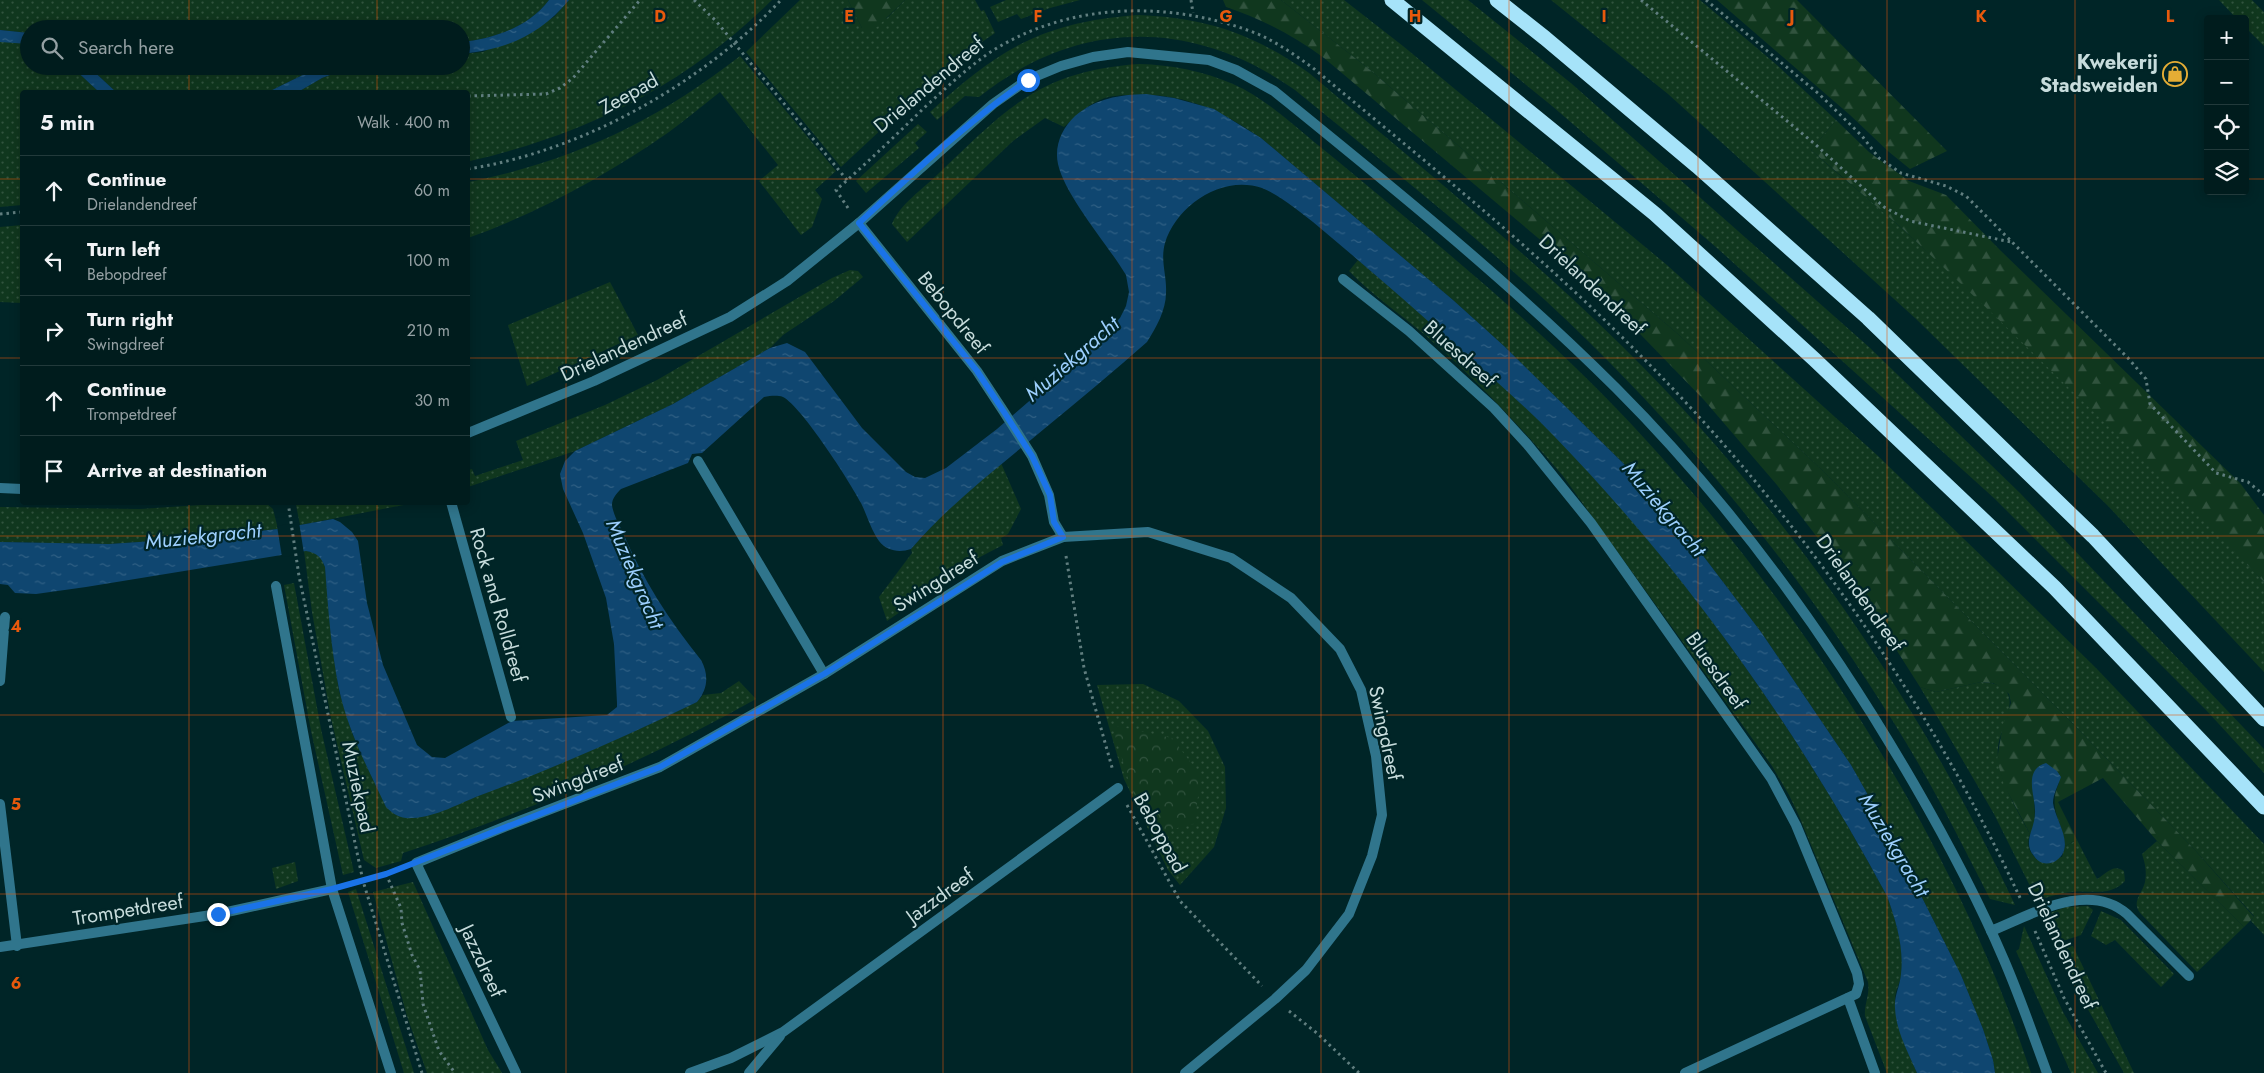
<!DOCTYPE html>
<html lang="en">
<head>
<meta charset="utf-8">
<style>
	:root { --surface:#001c1d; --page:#0a2526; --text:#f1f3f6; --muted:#95a1a4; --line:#223a3b }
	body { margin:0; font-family:Jost,sans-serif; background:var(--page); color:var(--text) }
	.controls { position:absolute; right:15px; top:15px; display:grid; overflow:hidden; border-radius:5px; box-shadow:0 2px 12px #0003 }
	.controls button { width:45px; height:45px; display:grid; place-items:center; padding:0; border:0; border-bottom:1px solid var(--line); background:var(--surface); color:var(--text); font:25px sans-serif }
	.stop { position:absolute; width:15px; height:15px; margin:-11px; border:4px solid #1a73e8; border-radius:50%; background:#fff }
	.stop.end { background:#1a73e8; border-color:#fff; box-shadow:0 1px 5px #0008 }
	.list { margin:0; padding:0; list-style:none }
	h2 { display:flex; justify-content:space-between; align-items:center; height:65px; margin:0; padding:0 20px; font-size:21px }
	h2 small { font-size:16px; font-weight:400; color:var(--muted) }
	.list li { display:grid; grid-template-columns:32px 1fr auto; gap:15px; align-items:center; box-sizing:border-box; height:70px; padding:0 20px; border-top:1px solid var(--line) }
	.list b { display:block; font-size:19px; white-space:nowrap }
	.list p { margin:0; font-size:16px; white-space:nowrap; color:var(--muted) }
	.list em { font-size:16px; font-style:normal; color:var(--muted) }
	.icon { flex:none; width:28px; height:28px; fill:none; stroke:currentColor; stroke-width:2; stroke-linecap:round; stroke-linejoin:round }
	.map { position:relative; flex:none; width:2264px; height:1073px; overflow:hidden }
	.search { position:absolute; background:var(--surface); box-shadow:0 2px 12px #0003; left:20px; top:20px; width:450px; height:55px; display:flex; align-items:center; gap:12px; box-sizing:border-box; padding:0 18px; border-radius:28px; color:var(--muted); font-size:19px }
	.panel { position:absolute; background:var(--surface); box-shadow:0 2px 12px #0003; left:20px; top:90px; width:450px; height:415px; border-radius:5px }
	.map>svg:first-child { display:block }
</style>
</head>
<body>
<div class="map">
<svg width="2264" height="1073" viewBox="0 0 2264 1073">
	<defs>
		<pattern id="grass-dots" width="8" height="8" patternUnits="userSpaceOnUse" patternTransform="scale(1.25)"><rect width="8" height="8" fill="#10371e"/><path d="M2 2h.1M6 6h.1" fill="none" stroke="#31533e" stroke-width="1.8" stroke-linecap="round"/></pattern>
		<pattern id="forest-firs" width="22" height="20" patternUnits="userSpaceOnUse" patternTransform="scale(1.25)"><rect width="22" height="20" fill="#10371e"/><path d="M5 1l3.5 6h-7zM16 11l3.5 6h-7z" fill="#31533e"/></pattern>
		<pattern id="park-crowns" width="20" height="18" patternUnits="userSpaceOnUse" patternTransform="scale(1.25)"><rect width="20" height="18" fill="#10371e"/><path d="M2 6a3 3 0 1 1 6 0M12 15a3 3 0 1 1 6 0" fill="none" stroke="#31533e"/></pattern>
		<pattern id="water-ripples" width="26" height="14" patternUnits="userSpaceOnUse" patternTransform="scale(1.25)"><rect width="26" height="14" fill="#0f4670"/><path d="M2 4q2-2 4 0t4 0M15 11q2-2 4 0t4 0" fill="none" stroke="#306084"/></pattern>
	</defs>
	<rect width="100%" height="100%" fill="#002527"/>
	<!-- grass -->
	<g fill="url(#grass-dots)">
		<path d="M0,0H549C529,27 493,39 461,42V29H29V33L0,30Z"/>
		<path d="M569,0H772C686,85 587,134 470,161L468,162V92H298L322,78L354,66H461V54L483,52L554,17Z"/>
		<path d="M800,0H848L862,28L887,18L905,0H975L981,11L984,10L995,33L956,60L841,167L746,52Z"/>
		<path d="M1006,0H1080L1050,8L1021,19L1017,14L998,22L990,7Z"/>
		<path d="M1281,0H1344L1403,46L1667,265L1877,455L1994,568L2096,668L2264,844V935L2251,921L2254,916L2194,849L2077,728L1823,471L1679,335L1369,69Z"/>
		<path d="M1422,0H1468L1572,84L1869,347L2020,493L2264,749V773L2206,710L1995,499L1717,248L1552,106Z"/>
		<path d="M1551,0H1700L1777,65L1836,120L1811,150C1842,178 1875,204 1906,232C2028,345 2150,460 2264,582V672L2108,506L1915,318L1668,94Z"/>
		<path d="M2219,0H2252L2264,12V46L2245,27V19H2237Z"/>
		<path d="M1138,15C1207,18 1252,33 1309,73C1415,162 1523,249 1622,346C1784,505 1919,699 2015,905L1990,899C1960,840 1930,780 1894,723C1813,593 1718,472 1610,363C1513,264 1402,178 1295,90C1193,18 1078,18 979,97L965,96L937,120L930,112C999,49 1042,22 1138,15Z"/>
		<path d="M11,41L29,44V66H71L99,92H22V205L0,207V42Z"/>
		<path d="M740,56L836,171L815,190L822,199L812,227L801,235L759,181L778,165L720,92C703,105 687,119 669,132C607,175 538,213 468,238V182C571,162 657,121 740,56Z"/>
		<path d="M1139,64C1172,65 1203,71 1233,84C1264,98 1288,120 1313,141C1342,164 1370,188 1399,212C1485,284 1570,356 1645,439C1809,618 1955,842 2031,1073H1995L1993,1060L1983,1029L1961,975L1889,832L1851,765L1761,632L1679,524L1623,463L1504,346L1453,300L1261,138C1221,111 1185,93 1134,95C1123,95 1111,95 1100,100C1086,106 1075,117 1064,127L1045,118L1013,141L907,242L892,224C900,204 923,189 938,174C1006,109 1039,71 1139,64Z"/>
		<path d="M88,66H321L268,92H116Z"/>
		<path d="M918,124L927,132L915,143L919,148L866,193L856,181Z"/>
		<path d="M22,225V303L0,302V227Z"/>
		<path d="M1358,260C1446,334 1536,410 1612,497C1718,619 1810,753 1887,896C1896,921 1905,949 1901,976C1900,983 1895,991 1895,999C1895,1025 1907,1049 1917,1073H1887L1865,1016C1864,1004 1870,995 1868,982L1799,816L1789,795L1772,766L1563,476C1520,426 1475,378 1425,335C1399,313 1372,295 1349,271Z"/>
		<path d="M850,270L858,271L863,277L834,301L783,335L770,348L673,404L575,451L468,487V470L472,469L475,476L523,460L516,441L605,405L657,380L832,278Z"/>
		<path d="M610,282L638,335L527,386L508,325Z"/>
		<path d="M1001,463L1021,509L1008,534L1001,538L1003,545L980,557L887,621L879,597L912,553L911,549L944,513Z"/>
		<path d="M245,502L266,503L273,509L278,529L184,539L109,544L0,542V507L140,509Z"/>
		<path d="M305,502H365L366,504L414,503L300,525L296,505H303Z"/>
		<path d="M304,551C316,551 321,556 325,567L332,645L339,691L352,733L373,780L413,818L425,816C517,782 608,745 697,702L703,695L721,693L739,681L756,699C643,762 526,813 403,853L401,861L376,868L364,860L331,718L312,612Z"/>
		<path d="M294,583L321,729L354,872L343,875L311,731L284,585Z"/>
		<path d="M1981,682C1991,683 2006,684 2009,697C2013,709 1999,734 1998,748C1995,774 2018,812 2030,834C2026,846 2029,851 2037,860L2062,857L2065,846L2077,840L2097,879C2106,874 2113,863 2124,871L2125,881C2110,897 2092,890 2072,892C2060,893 2049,897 2037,900L1994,814L1920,687L1936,692Z"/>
		<path d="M1143,684L1179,701L1208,731L1225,767L1226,808L1214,847L1180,885L1168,870L1124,779L1097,685Z"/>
		<path d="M2157,841L2244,927L2197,972L2142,915C2130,902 2142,895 2145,882C2147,872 2145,863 2142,854Z"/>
		<path d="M295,862L298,881L276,889L272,868Z"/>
		<path d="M413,882L488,1050L502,1073H427L407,1016L373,892Z"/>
		<path d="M356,889L414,1073H404L348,892Z"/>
		<path d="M2088,906L2093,910L2081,935L2057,943L2046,918L2047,914L2066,907Z"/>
		<path d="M2101,911L2121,920L2174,974L2161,987L2115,940L2106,945L2091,936Z"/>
		<path d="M2024,926L2063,1012L2098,1073H2071L2016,951L2019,949Z"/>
		<path d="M2069,945L2073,946L2134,1073H2124L2077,990L2059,948Z"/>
	</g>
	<!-- forest -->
	<g fill="url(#forest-firs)">
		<path d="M848,0H905L877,27L868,30L862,28Z"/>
		<path d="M1223,0H1281L1369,69L1679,335L1823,471L2077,728L2194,849L2254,917L2244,927L2157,841L2103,778L2058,802L2077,840L2065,846C2063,820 2047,810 2059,783L2041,765C2023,779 2043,814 2030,834L2004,785L1997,760L2003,724L2011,703L2009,694L2001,687L1993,683L1981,682L1936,692L1920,687L1869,607L1827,550L1777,485L1704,400L1612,305L1550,248L1324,58C1294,36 1262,19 1226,7Z"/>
		<path d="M1717,0H1797L1947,151L1910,169L1889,152L1850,115Z"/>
		<path d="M1836,120L1869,152L1909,181L1946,195L2000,250L2240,483L2264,515V582L2164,480L1996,317L1904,230L1811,150Z"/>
	</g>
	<!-- park -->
	<path fill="url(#park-crowns)" d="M1112,725L1172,738L1201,776L1194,824L1153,834L1130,785Z"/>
	<!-- water -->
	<g fill="url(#water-ripples)">
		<path d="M549,0H569C539,36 507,49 461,54V42C493,39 529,27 549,0Z"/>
		<path d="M0,30L29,33V44L0,42Z"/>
		<path d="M71,66H88L116,92H99Z"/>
		<path d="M321,66H354L322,78L298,92H268Z"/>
		<path d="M1146,94L1174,98L1214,109L1261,138L1453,300L1504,346L1623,463L1679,524L1761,632L1851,765L1889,832L1961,975L1983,1029L1993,1060L1995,1073H1917C1908,1052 1896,1031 1895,1008C1894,996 1900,986 1901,974C1904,947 1896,921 1887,896C1797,729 1686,572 1554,436C1523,404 1489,375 1455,345C1408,303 1361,262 1313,222C1297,210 1281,196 1262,188C1222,174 1176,206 1165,243C1160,261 1167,275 1166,293C1166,310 1156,328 1147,342C1113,372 1079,400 1044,429C996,469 953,501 911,549C899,553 887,551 879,541C871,530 867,515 861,503C850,482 802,407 783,397C777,395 770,396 764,397L702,453L692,454L688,463L621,489C617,493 612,498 612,505C613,514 619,524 623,533C643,580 669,620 701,660C709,675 708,689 697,702C626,736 555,768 481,795C460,803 436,817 413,818C401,819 394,815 386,807C368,769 348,731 339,689C331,649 328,608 325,567C321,557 317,553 306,551L86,587L36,594L15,593L8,585L0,584V542L109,544L184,539L278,529L333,519L340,522L352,532L358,541L367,603L383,665L417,745L432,757L445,758L512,721L607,715L617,707V703L614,644L606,598L583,533L563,489L560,474L565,461L575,451L673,404L770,348L787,343L805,352L862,428L906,472L915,477L925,478L946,468L997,429L1087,351L1120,318L1126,306L1129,292L1126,275C1108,245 1065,196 1058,164C1054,146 1062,128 1075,116C1097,98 1118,95 1146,94Z"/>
		<path d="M2046,763L2057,771L2061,777C2058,786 2053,794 2053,803C2055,820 2076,846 2057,860C2054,863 2047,864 2043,863C2039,862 2036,859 2034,856C2022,842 2035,829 2035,813C2036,797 2022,770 2046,763Z"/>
	</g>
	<!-- pier -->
	<path fill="#002527" d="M299,522L304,554L282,557L277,526Z"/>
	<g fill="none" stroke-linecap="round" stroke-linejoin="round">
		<!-- path -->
		<g stroke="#607e7f" stroke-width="3" stroke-dasharray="2.5 4" stroke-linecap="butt">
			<path d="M694,0L716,21L847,180"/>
			<path d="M1191,0L1193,13"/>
			<path d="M1641,0L1816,145L1884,207L1910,221L2011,242"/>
			<path d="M1706,0L1819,94L1862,136L1879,158L1901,173L1946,186L1966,196L2128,358L2146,379L2150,404L2216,473L2248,482L2264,495"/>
			<path d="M468,96L546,94L560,88L573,78L640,0"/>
			<path d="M468,169C583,151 701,84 781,0"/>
			<path d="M848,208L836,190C867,163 896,135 925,107C946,88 966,69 989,53C1069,1 1171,0 1258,34C1278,43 1295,55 1313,68C1421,158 1531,246 1630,345C1791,504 1926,695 2021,900"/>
			<path d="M0,214L22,212"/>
			<path d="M288,502L299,576L363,881L422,1073"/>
			<path d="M1066,556L1084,668L1113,771"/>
			<path d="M1127,805L1180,901L1262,986"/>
			<path d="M386,874L401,908L402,923L412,955L420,970L423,1004L439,1051L455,1073"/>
			<path d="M350,885L399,869"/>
			<path d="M2035,931L2064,998L2106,1073"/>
			<path d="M1289,1011L1318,1034L1359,1073"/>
		</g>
		<!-- lane -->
		<path stroke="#30758c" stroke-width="10" d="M1991,931C2031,915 2088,880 2127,914L2189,976"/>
		<!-- street -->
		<g stroke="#30758c" stroke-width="10">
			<path d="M859,223L977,371L1004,412L1032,456L1049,495L1054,522L1063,537"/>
			<path d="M1343,279L1409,331L1494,408L1527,444L1591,523L1771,778L1796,825L1857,973L1859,984L1856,994L1685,1073"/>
			<path d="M468,433L594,381L730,317L787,281L859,223L993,104L1027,80L1061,66L1093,57L1128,52L1209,60L1236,70L1274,91C1391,186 1509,281 1616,388C1733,505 1831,641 1914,784C1947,841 1978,899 2004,960C2020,997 2033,1035 2047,1073"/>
			<path d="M698,461L824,674"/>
			<path d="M0,488L22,489"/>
			<path d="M451,502L511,717"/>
			<path d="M276,586L332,889L391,1073"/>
			<path d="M0,681L5,617"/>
			<path d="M0,804L17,946"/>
			<path d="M0,947L218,914L332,889"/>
			<path d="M1848,998L1875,1073"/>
			<path d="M516,1073L416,863L509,825L660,767L824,674L1002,561L1063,537L1148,532L1231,558L1291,598L1340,649L1361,690L1376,756L1382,815L1372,856L1349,914L1306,970L1275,999L1185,1073"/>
			<path d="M690,1073L731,1058L783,1032L1118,788"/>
			<path d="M749,1073L780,1036"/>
		</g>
		<!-- highway -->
		<g stroke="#a6e3f9" stroke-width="15">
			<path d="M1392,0L1655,214L1814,359L2055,588L2264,807"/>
			<path d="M1497,0L1545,38L1697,166L1868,318L2093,536L2264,719"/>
		</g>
	</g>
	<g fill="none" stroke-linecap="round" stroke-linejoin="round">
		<!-- route -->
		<path stroke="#1a73e8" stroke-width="6" d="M218,914L332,889L386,874L660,767L824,674L1002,562L1063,537L1054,522L1050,495L1032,456L1004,412L977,371L859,223C913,173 967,122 1028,80"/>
	</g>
	<!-- grid -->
	<path fill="none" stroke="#e8590c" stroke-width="1" stroke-opacity="0.55" d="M189,0V29M377,0V29M566,0V1073M755,0V1073M943,0V1073M1132,0V1073M1321,0V1073M1509,0V1073M1698,0V1073M1887,0V1073M2075,0V1073M189,66V92M377,66V92M0,179H22M468,179H2208M2245,179H2264M0,358H22M468,358H2264M189,502V1073M377,502V1073M0,536H2264M0,715H2264M0,894H2264"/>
	<!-- icons -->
	<defs>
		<symbol id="shop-ring" viewBox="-11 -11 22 22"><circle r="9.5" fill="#002527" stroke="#e5ad35" stroke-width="1.5"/><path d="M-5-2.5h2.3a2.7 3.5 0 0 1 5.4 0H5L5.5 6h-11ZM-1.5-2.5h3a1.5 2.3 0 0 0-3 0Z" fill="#e5ad35"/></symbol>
	</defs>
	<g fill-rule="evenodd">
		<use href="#shop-ring" x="2161" y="60" width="28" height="28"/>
	</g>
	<g text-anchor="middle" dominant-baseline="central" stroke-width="4.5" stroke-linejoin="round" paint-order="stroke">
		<!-- poi labels -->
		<g font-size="20" font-weight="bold" fill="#c7dcdc" stroke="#002527" text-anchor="end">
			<text x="2158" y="62">Kwekerij<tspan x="2158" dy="23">Stadsweiden</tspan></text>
		</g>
		<!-- street labels -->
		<g font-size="20" fill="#c7dcdc" stroke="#002527">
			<text transform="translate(929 85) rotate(-40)">Drielandendreef</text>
			<text transform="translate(629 94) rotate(-29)">Zeepad</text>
			<text transform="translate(1592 285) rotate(43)">Drielandendreef</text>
			<text transform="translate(953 313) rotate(51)">Bebopdreef</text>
			<text transform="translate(624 347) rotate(-25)">Drielandendreef</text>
			<text transform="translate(1460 354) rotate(42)">Bluesdreef</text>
			<text transform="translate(936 582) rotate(-32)">Swingdreef</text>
			<text transform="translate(1860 593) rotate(55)">Drielandendreef</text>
			<text transform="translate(498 605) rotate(74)">Rock and Rolldreef</text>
			<text transform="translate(1716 671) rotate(55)">Bluesdreef</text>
			<text transform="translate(1385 733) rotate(78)">Swingdreef</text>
			<text transform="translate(578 780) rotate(-21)">Swingdreef</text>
			<text transform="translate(358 787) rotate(78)">Muziekpad</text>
			<text transform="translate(1160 833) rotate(61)">Beboppad</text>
			<text transform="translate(940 896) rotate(-36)">Jazzdreef</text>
			<text transform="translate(128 910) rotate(-9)">Trompetdreef</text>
			<text transform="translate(2062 946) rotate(65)">Drielandendreef</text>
			<text transform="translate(482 961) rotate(65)">Jazzdreef</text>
		</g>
		<!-- water labels -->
		<g font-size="21" font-style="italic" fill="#9ccffe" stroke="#002527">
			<text transform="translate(1072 359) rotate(-41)">Muziekgracht</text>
			<text transform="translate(1664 509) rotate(50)">Muziekgracht</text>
			<text transform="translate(203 536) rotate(-6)">Muziekgracht</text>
			<text transform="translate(635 574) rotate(67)">Muziekgracht</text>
			<text transform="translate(1894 845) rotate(59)">Muziekgracht</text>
		</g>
	</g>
	<g font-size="16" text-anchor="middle" font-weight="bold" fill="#e8590c" stroke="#002527" stroke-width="4.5" stroke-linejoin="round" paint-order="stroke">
		<text x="660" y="22">D</text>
		<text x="849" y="22">E</text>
		<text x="1038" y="22">F</text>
		<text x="1226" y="22">G</text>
		<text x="1415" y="22">H</text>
		<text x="1604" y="22">I</text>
		<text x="1792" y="22">J</text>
		<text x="1981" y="22">K</text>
		<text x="2170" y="22">L</text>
		<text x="16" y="632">4</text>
		<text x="16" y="810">5</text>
		<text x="16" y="989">6</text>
	</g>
</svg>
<div class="controls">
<button>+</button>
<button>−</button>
<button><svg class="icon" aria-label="locate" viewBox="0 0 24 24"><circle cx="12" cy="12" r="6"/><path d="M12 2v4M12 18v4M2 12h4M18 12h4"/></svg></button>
<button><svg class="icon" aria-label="layers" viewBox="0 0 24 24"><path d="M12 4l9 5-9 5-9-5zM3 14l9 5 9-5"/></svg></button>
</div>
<div class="stop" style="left:1028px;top:80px"></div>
<div class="stop end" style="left:218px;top:914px"></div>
<div class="search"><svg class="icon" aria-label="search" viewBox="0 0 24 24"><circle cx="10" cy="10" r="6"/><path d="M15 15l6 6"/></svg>Search here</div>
<section class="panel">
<h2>5 min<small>Walk · 400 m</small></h2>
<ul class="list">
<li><svg class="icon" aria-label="ahead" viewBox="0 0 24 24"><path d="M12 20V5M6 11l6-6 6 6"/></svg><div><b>Continue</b><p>Drielandendreef</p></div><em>60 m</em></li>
<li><svg class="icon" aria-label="left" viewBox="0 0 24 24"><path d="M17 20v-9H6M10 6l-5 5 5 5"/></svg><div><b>Turn left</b><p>Bebopdreef</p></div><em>100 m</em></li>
<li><svg class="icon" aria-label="right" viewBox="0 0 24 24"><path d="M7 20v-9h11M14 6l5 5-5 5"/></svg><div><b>Turn right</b><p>Swingdreef</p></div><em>210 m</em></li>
<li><svg class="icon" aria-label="ahead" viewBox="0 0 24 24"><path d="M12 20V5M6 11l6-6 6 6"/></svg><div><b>Continue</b><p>Trompetdreef</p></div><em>30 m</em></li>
<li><svg class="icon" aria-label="arrive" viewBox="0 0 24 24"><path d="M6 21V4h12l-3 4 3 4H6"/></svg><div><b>Arrive at destination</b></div></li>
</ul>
</section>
</div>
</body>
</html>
